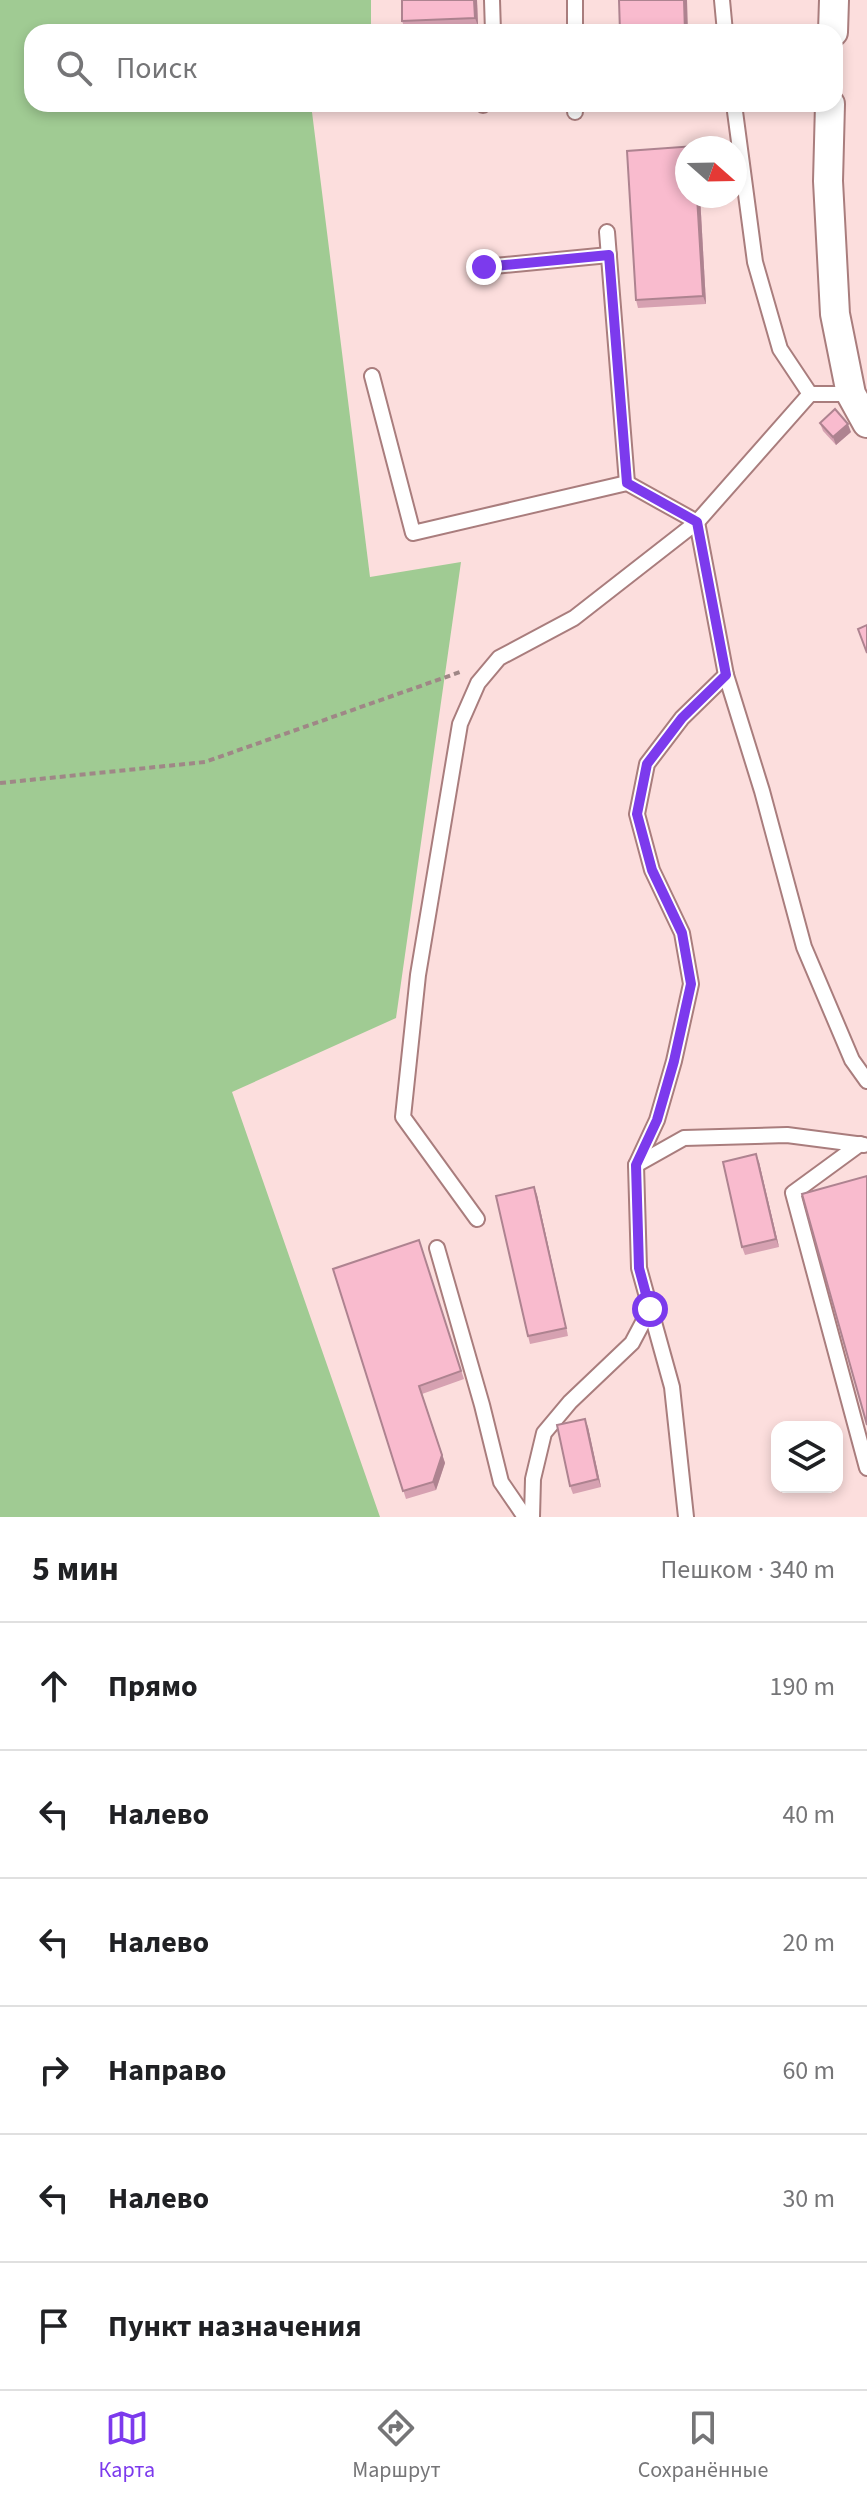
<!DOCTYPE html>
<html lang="ru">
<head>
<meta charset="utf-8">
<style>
	:root { --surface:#fff; --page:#f2f2f2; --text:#202124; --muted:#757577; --line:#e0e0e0; --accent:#7c3aed }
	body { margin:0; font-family:"Source Sans 3",sans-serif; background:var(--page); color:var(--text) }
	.controls { position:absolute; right:24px; bottom:24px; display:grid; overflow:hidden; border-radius:16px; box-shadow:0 4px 12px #0003 }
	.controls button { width:72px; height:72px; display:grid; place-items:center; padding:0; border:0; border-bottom:2px solid var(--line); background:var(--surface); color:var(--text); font:40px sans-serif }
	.compass { position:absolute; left:675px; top:136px; width:72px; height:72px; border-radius:50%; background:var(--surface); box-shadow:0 4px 12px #0003; rotate:110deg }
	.stop { position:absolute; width:24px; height:24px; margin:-18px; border:6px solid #7c3aed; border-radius:50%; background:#fff }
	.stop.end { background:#7c3aed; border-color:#fff; box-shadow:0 2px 8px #0008 }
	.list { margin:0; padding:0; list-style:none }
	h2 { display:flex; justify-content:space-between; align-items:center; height:104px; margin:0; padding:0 32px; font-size:34px }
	h2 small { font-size:26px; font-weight:400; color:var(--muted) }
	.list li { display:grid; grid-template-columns:52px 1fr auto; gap:24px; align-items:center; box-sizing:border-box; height:128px; padding:0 32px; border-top:2px solid var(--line) }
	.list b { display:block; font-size:30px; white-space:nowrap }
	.list em { font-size:26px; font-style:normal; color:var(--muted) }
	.icon { flex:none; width:44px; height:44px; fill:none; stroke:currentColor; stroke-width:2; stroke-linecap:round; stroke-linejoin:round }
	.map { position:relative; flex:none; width:867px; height:1517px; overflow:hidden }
	.search { position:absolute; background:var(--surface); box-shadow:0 4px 12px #0003; left:24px; right:24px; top:24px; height:88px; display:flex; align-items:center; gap:20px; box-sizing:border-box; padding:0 28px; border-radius:24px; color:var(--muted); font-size:30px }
	.sheet { height:872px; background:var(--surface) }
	nav { display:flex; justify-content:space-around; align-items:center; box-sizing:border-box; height:112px; border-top:2px solid var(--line); background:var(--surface); font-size:22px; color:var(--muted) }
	nav a { display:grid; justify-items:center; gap:4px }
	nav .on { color:var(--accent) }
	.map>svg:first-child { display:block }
</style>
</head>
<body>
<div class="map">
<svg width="867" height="1517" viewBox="0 0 867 1517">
	<rect width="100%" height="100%" fill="#fcdedd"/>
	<!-- green -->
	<path fill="#a0cb93" d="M0,0H371V32H32V104H311L370,577L461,562L396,1018L232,1092L380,1517H0Z"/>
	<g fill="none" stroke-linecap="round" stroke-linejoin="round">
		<defs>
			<g id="service">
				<path d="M492,0L493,32"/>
				<path d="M575,0V32"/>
				<path d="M722,0L725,32"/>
				<path d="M575,104V112"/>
				<path d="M734,104L755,262L780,349L810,394"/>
				<path d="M483,105V104"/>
				<path d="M607,232L627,483"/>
				<path d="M484,267L609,255"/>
				<path d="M372,376L413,533L627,483L697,522L726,675L762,791L804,947L852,1060L867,1081"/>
				<path d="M860,1144L793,1193L867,1468"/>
				<path d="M636,1165L684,1138L787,1135L864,1145"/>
				<path d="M477,1219L403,1117L418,975L460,724L478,683L499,658L574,618L697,522L810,394H851"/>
				<path d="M437,1248L482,1405L501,1482L525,1517"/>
				<path d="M532,1517L533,1479L544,1433L570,1402L632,1343L650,1309"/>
				<path d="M686,1517L672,1387L639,1268L636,1165L657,1120L674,1061L691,984L682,933L652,870L637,814L647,764L682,718L726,675"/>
			</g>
			<g id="minor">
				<path d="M833,32L834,0"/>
				<path d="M830,104L828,181L835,314L851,394L867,423"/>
			</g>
		</defs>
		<!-- service casing -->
		<use href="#service" stroke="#a97d7d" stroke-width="18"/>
		<!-- minor casing -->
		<use href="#minor" stroke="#a97d7d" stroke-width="32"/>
		<!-- path -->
		<path stroke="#9f8786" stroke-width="4" stroke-dasharray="6 4" stroke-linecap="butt" d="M0,783L205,762L463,671"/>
		<!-- service -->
		<use href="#service" stroke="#fff" stroke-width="14"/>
		<!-- minor -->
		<use href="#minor" stroke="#fff" stroke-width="28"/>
	</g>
	<!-- wall -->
	<g fill="#d6a1b1">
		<path d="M402,0H477L478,26L405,29L402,21Z"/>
		<path d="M687,196H700L706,304L638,308L636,300Z"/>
		<path d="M820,423L851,432L836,445L823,431Z"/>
		<path d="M759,1162L779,1247L745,1255L742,1247Z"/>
		<path d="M534,1187L537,1195L568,1336L530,1344L528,1336Z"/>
		<path d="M419,1240L464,1379L422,1394L445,1463L436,1490L406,1499L333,1269Z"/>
		<path d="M588,1427L601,1487L573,1494L570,1486Z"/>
	</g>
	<!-- shaded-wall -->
	<g fill="#ae8390">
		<path d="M474,0H477L478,26L475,18Z"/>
		<path d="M684,0H687L688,32H685Z"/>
		<path d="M697,196H700L706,304L703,296Z"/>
		<path d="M848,424L851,432L836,445L833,437Z"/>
		<path d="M756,1154L759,1162L779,1247L776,1239Z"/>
		<path d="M534,1187L537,1195L568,1336L566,1328Z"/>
		<path d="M419,1386L445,1463L436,1490L433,1482Z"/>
		<path d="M585,1419L588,1427L601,1487L598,1479Z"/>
	</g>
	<!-- building -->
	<g fill="#f9bbce" stroke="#ae8390" stroke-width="2">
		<path d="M402,0H474L475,18L402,21Z"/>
		<path d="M619,0H684L685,32H620Z"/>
		<path d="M695,146V148H687V196H697L703,296L636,300L627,151Z"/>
		<path d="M835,409L848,424L833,437L820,423Z"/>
		<path d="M867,625V653L858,629Z"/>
		<path d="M756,1154L776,1239L742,1247L723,1162Z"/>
		<path d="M867,1176V1425L802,1194Z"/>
		<path d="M534,1187L566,1328L528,1336L496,1196Z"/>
		<path d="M419,1240L461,1371L419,1386L442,1455L433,1482L403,1491L333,1269Z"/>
		<path d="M585,1419L598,1479L570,1486L557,1425Z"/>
	</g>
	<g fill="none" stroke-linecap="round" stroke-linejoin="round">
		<!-- route -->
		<path stroke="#7c3aed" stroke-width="10" d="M484,267L609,255L627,483L697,522L726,675L682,718L647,764L637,814L652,870L682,933L691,984L674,1061L657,1120L636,1165L639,1268L650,1309"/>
	</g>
</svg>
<div class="controls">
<button><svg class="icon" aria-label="layers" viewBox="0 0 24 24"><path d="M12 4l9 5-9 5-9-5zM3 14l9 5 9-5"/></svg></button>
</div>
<svg class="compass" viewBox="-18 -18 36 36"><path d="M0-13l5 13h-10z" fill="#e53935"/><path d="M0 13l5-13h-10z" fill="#757577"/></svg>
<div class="stop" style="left:650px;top:1309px"></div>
<div class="stop end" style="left:484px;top:267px"></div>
<div class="search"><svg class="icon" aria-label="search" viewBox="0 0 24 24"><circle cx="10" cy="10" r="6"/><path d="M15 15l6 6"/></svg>Поиск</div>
</div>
<section class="sheet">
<h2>5 мин<small>Пешком · 340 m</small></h2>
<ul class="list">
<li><svg class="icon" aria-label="ahead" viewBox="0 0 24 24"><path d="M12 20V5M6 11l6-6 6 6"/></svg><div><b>Прямо</b></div><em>190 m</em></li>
<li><svg class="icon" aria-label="left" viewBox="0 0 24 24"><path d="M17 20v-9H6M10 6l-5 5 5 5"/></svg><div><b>Налево</b></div><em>40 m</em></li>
<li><svg class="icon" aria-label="left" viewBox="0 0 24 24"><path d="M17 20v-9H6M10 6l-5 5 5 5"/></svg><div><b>Налево</b></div><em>20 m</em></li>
<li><svg class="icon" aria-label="right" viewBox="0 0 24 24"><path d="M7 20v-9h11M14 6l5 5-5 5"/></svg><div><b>Направо</b></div><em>60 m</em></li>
<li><svg class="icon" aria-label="left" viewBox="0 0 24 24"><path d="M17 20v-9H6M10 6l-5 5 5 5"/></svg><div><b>Налево</b></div><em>30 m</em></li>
<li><svg class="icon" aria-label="arrive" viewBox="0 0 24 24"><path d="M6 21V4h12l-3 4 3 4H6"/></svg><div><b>Пункт назначения</b></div></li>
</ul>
</section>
<nav>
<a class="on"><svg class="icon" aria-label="map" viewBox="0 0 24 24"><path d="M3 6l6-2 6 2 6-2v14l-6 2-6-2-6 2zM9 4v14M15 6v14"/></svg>Карта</a>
<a><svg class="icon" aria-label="directions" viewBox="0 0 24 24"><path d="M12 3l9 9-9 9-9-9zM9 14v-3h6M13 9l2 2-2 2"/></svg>Маршрут</a>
<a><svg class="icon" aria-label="saved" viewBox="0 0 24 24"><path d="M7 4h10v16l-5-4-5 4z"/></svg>Сохранённые</a>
</nav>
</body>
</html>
